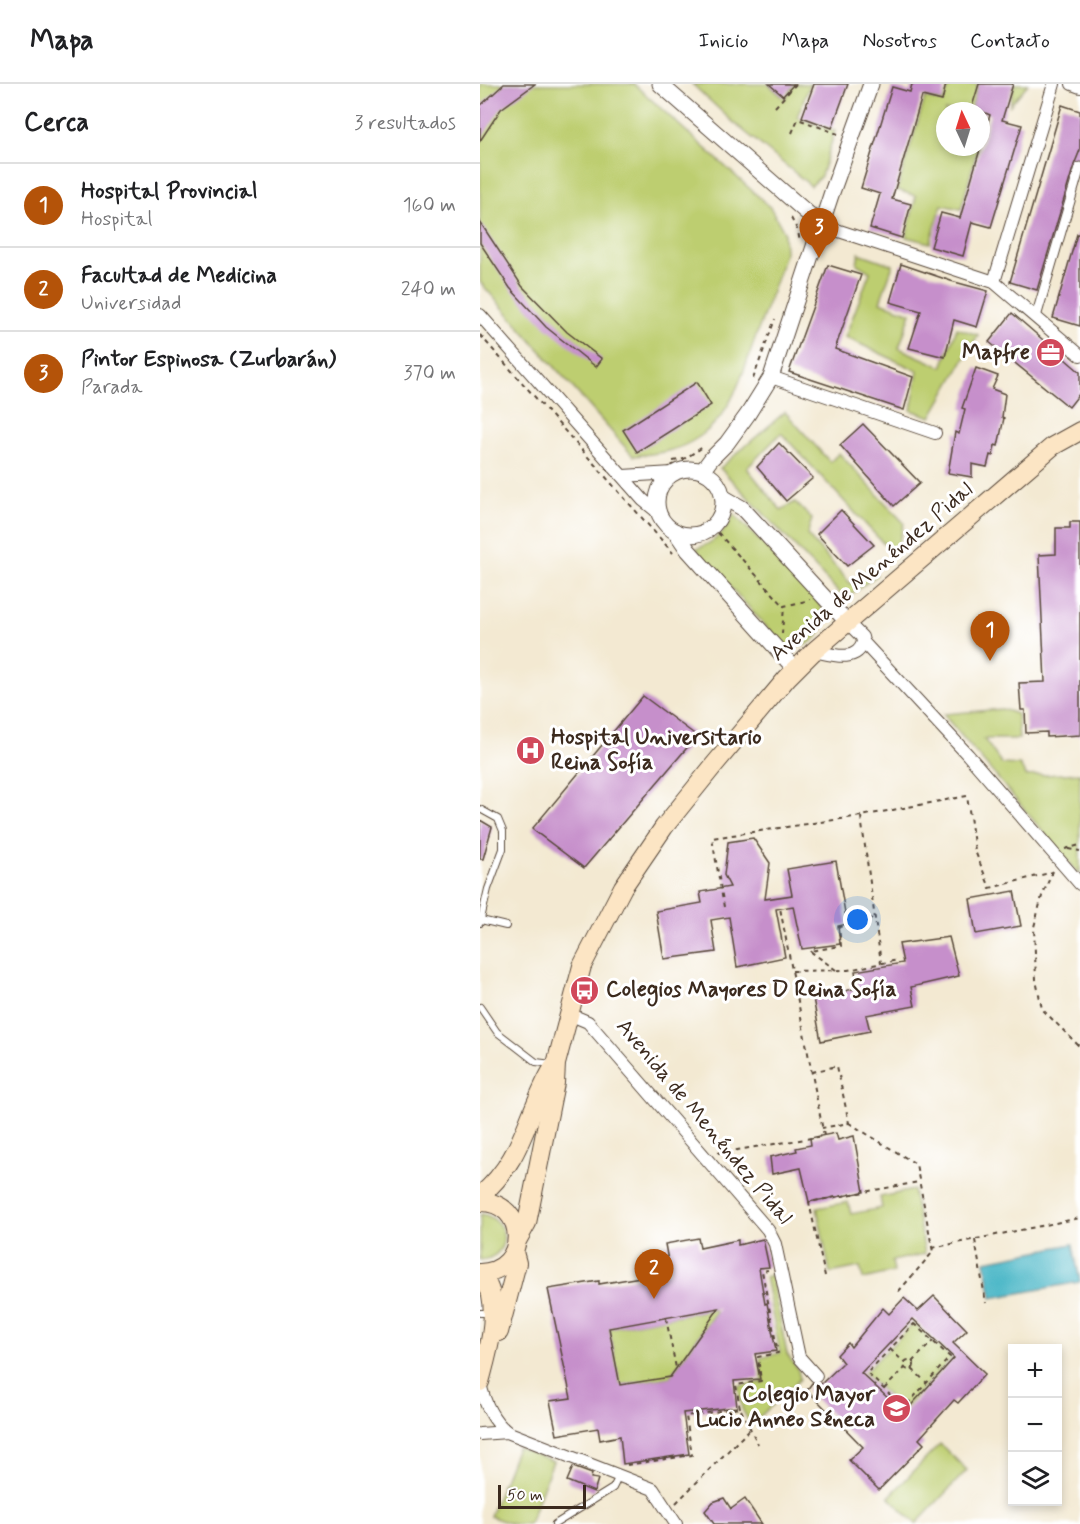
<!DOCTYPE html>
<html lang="es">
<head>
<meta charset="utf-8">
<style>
	:root { --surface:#fff; --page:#f2f2f2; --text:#202124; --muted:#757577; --line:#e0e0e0; --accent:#b45309 }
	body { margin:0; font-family:Mynerve,sans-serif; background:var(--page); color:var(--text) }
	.controls { position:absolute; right:18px; bottom:18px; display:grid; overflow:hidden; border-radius:0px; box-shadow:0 3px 9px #0003 }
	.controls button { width:54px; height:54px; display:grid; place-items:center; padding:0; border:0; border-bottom:2px solid var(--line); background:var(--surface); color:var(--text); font:30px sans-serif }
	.compass { position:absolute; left:456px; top:18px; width:54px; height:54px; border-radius:50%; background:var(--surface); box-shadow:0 3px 9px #0003; rotate:356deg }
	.scale { position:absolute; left:18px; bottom:15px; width:88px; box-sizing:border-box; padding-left:6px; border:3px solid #3b2a1e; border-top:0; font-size:16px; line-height:21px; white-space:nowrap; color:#3b2a1e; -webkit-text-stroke:4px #fff; paint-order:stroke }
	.you { position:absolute; left:378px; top:836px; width:21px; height:21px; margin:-15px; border:4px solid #fff; border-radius:50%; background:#1a73e8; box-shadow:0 0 0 9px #1a73e833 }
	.badge { display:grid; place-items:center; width:39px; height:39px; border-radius:50%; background:var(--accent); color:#fff; font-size:20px; font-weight:700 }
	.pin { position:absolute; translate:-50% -50px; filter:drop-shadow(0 2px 3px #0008) }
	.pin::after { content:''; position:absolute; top:32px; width:21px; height:18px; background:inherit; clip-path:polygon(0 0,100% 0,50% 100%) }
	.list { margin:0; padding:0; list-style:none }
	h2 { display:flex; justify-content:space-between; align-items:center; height:78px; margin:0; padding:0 24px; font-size:26px }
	h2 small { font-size:20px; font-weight:400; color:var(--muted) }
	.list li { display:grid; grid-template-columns:39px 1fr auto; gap:18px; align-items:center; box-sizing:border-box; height:84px; padding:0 24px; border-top:2px solid var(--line) }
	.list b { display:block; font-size:22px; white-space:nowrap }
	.list p { margin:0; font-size:20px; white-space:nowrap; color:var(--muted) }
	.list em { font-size:20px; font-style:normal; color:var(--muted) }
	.icon { flex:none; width:33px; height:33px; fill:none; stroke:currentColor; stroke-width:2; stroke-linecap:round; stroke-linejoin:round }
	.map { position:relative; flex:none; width:600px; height:1440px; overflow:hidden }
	header { display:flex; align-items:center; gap:36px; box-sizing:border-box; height:84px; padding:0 30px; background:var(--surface); border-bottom:2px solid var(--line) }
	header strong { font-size:28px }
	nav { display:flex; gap:33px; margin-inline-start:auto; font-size:21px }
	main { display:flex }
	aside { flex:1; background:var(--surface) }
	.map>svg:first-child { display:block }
</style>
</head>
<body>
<header>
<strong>Mapa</strong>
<nav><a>Inicio</a><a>Mapa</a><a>Nosotros</a><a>Contacto</a></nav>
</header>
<main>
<aside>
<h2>Cerca<small>3 resultados</small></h2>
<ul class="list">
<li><span class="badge">1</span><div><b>Hospital Provincial</b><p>Hospital</p></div><em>160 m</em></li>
<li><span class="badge">2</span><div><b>Facultad de Medicina</b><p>Universidad</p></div><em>240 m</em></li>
<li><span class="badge">3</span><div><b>Pintor Espinosa (Zurbarán)</b><p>Parada</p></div><em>370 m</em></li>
</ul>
</aside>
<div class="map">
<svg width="600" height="1440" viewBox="0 0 600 1440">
	<rect width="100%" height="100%" fill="#fff"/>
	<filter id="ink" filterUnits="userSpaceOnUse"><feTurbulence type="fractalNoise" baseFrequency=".0167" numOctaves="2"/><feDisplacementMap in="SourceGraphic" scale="12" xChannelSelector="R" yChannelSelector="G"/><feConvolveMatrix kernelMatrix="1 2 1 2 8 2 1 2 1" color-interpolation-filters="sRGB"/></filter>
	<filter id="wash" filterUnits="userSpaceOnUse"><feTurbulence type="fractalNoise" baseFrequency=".008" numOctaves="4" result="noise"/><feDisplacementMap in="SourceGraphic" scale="24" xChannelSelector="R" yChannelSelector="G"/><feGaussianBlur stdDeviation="1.35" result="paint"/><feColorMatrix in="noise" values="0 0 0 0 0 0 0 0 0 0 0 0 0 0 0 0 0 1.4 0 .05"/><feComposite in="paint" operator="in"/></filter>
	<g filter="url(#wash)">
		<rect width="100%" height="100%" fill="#f3e9d2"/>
		<!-- green -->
		<g fill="#bdce70" stroke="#7c7c47" stroke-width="1.5">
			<path d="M0,0H154L290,123L304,148L305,170C296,197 287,223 277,249C264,286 253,330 219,353C199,367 177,370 153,372L0,198Z"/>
			<path d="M212,0H288L305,15L314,0H330L317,33L355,47L341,92L331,102L253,38Z"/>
			<path d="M470,0H498L491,26L493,27H465V63H498L481,125L462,121L450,159L426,153L436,112L417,106L445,14L463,18Z"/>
			<path d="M534,0H548L530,21Z"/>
			<path d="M379,169L413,181L400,218L431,229L419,264L462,283L477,244L498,251L451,333L431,326L438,287L365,253L390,188L377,180Z"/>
			<path d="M305,328L350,378L359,369L424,439L415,472L301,349L267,384L301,426L315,418L332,435L327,451L371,500L392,481L397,491L365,515L240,384Z"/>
			<path d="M254,430L339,519C352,546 332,569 303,561L216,465C235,458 245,449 254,430Z"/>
			<path d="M522,625L537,630L539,655H504L522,680L540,681L546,692L600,689V791L463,630Z"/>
			<path d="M433,1106L445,1170L412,1177L414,1188L383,1195L380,1183L350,1189L337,1124L368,1118L371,1130L402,1124L400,1113Z"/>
			<path d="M2,1130C32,1137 30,1174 0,1176V1131Z"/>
			<path d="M291,1191L307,1270L318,1286L320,1295L271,1341L262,1325L258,1302L283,1298L280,1274L300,1269L285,1193Z"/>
			<path d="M234,1225L235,1229L190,1293L140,1301L129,1244Z"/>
			<path d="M434,1239L472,1274L423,1326L384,1289Z"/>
			<path d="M460,1360L487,1386L436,1440L409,1413Z"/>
			<path d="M37,1363L73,1377L49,1440H31L10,1432Z"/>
		</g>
		<!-- water -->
		<path fill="#4bb7c7" stroke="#437072" stroke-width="1.5" d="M593,1160L600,1198L512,1214L505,1177Z"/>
		<g id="blocks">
			<!-- building -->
			<g fill="#c68fcb" fill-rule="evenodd">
				<path d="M24,0H55L21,25L0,57V22Z"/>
				<path d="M289,0H314L303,12Z"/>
				<path d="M334,0H368L352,44L322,33Z"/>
				<path d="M432,0H466L462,17L442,12L412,115L431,120L422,154L390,144L400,110L381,104L412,3L430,8Z"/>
				<path d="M499,0H533L522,36L542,41L511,143L492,138L483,172L451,163L461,129L480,134L510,31L501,27L491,26Z"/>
				<path d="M582,21L600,27V66L594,81L557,206L530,198Z"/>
				<path d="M0,138L42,202L87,248L122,275L116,283L66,243L30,204L0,159Z"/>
				<path d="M597,150H600V242L573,234Z"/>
				<path d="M421,180L471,197L508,207L497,243L474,236L465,273L429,264L441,227L410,218Z"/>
				<path d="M348,181L381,191L355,265L433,293L424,326L309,288Z"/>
				<path d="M532,229L600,288V309L589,323L509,258Z"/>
				<path d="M496,284L518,292L512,305L525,310L522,333L524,334L518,362L515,361L513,372L510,371L507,383L492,380V393L468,389L475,348L479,350L485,325L482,324Z"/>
				<path d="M217,298L231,321L157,368L143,346Z"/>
				<path d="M383,340L440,399L414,422L360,361Z"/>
				<path d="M299,359L333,394L306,417L277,383Z"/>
				<path d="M361,426L394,461L367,482L337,450Z"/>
				<path d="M590,438H600V651L567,653V648L546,649L545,626H541L539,599L565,598L559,471L576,470V444H590Z"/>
				<path d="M163,612L217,652L104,784L52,745Z"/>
				<path d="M0,736L12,743L3,775H0Z"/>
				<path d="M273,754L290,779L285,815L312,811L307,785L356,777L367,840L358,842L360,860L322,865L313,822L296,825L305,873L257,883L249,833L231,836L236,868L184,875L176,827L222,819L220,808L250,803L244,791L248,758Z"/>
				<path d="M534,807L541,842L496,850L490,815Z"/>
				<path d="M469,853L479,892L431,903L435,922L386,931L390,947L341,957L333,914L378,904L375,887L423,879L419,860Z"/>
				<path d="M356,1049L358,1056L374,1052L384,1108L329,1118L321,1084L292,1090L290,1073L317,1067L316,1064L331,1061L330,1054Z"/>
				<path d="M218,1154L220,1164L258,1156V1161L283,1155L289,1183L279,1184L285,1220L287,1219L296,1267L275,1270L280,1295L254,1297L257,1323L203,1329L209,1370L143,1380L140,1352L120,1356L118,1344L77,1351L70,1317L91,1314L68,1205L119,1197V1200L190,1188L185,1160ZM239,1224L190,1293L140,1301L129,1244Z"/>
				<path d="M454,1212L487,1246L473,1259L505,1290L478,1319L474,1316L439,1355L444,1360L399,1406L369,1376L383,1363L327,1306L332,1299L341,1300L363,1279L357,1271L368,1259L371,1263L403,1224L409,1230L424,1214L438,1227ZM433,1235L474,1274L424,1329L381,1289Z"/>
				<path d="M93,1383L112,1390L111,1394L118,1395L114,1408L87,1397Z"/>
				<path d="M244,1414L251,1425L265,1415L282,1440H234L225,1427L233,1418Z"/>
			</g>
		</g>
	</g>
	<g filter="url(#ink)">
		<use href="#blocks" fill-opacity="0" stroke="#574739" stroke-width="1.5"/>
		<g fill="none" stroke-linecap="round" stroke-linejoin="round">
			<defs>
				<g id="service">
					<path d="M0,725L18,735L23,747V765L8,805L0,839"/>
					<path d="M1,836L26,842"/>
					<path d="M0,923L17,948L56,978L72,980"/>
					<path d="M0,1229H12"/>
					<path d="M75,1440L133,1404L139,1392"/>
				</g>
				<path id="pedestrian" d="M556,233L600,83"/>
				<g id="minor">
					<path d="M592,0L600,3"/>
					<path d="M341,141L514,198L600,271"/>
					<path d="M514,198L574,0"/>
					<path d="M0,231L163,416L179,429"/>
					<path d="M291,293L455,349"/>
					<path d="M143,392L193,389"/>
					<path d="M383,558L488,671L600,800"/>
					<path d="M334,567C350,570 377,580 383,558L382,553L368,539"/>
					<path d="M89,930L108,938L288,1146L295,1160L319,1273L336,1292"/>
					<path d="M0,1299C4,1318 11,1335 27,1348"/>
					<path d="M0,1350L27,1348L173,1405L196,1440"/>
				</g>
				<g id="tertiary">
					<path d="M180,0L341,141"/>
					<circle cx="210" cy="418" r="33"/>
					<path d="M222,387L231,375L247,359L268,330L291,293L351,111L391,0"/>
					<path d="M243,413L262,424L368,539"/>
					<path d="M195,447L208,466L315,585"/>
				</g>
				<g id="secondary">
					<path d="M0,1112C45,1074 45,1031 73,984"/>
					<path d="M0,1118C48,1117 50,1187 0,1189"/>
					<path d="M37,1157L47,1139L75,999L76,980L102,882L143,803L184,743L234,681L307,594L334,567L573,362L600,347"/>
					<path d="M19,1248L37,1179L34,1168"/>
					<path d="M0,1298C7,1271 17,1240 11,1211C10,1204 5,1196 2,1189"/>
				</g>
			</defs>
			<!-- service casing -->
			<use href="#service" stroke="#574739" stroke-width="8"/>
			<!-- pedestrian casing -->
			<use href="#pedestrian" stroke="#574739" stroke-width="11"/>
			<!-- minor casing -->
			<use href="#minor" stroke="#574739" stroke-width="14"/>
			<!-- tertiary casing -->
			<use href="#tertiary" stroke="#574739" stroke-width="17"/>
			<!-- secondary casing -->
			<use href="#secondary" stroke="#574739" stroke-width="20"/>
			<!-- path -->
			<g stroke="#574739" stroke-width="2" stroke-dasharray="4.5 4.5" stroke-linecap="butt">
				<path d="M295,23L316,0"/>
				<path d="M312,49L318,35L358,50"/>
				<path d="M311,134L318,147L320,159"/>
				<path d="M0,251L193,469"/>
				<path d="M273,295L295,235"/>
				<path d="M193,377L204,375L223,363"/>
				<path d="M232,442L304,522"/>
				<path d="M302,550L304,522L330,516"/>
				<path d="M311,562L336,544"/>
				<path d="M381,733L401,879"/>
				<path d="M585,765L600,761"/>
				<path d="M588,765L600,767"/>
				<path d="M573,787L562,812L554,843L556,896L562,925L600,963"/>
				<path d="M244,823L232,754L381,732L487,712L495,767L510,804L573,788"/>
				<path d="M356,886L330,867L361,862L359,843L369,841L368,837L395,834"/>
				<path d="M312,887L368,886L418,876"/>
				<path d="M332,988L357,982L369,1039L342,1044"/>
				<path d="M369,1039L436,1080L453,1168L418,1208"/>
				<path d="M238,1069L344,1052L300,824"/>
				<path d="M495,1156L506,1219"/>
				<path d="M452,1164L600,1134"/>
				<path d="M345,1192L329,1118L439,1098"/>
				<path d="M186,1234L196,1284"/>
				<path d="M434,1240L470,1273L424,1324L387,1289Z"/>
				<path d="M410,1265L425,1279"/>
				<circle cx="429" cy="1281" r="5"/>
				<path d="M432,1278L453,1257"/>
				<path d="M432,1285L447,1299"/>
				<path d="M404,1305L425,1284"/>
				<path d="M260,1324L256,1301L281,1297L278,1273L298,1269L282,1187L288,1186"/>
				<path d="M147,1381L212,1371L206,1332L260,1324L278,1360"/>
				<path d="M196,1419L270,1345"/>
			</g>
			<!-- service -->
			<use href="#service" stroke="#fff" stroke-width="6"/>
			<!-- pedestrian -->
			<use href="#pedestrian" stroke="#fff" stroke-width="9"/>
			<!-- minor -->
			<use href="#minor" stroke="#fff" stroke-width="12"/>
			<!-- tertiary -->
			<use href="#tertiary" stroke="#fff" stroke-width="15"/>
			<!-- secondary -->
			<use href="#secondary" stroke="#fce5c4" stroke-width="18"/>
		</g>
	</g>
	<!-- icons -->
	<defs>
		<symbol id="office-disc" viewBox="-11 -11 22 22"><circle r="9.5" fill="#d1495b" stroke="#fff"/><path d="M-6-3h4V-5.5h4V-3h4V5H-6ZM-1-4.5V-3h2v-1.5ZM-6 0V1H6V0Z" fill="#fff"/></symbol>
		<symbol id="hospital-disc" viewBox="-11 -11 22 22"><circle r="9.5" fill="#d1495b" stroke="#fff"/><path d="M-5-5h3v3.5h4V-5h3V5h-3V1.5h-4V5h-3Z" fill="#fff"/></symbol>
		<symbol id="bus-disc" viewBox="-11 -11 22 22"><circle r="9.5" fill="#d1495b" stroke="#fff"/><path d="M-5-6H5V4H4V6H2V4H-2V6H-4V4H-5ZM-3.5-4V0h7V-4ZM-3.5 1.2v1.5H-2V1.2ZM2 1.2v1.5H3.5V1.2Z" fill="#fff"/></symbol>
		<symbol id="university-disc" viewBox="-11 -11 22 22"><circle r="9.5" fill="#d1495b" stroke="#fff"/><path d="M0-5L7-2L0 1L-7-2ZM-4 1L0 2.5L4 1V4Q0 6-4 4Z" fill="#fff"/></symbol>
	</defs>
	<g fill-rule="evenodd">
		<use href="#office-disc" x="554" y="252" width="33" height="33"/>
		<use href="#hospital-disc" x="34" y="650" width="33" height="33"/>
		<use href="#bus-disc" x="88" y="890" width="33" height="33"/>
		<use href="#university-disc" x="400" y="1308" width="33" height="33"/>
	</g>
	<g text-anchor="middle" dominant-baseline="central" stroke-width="6" stroke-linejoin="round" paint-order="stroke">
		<!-- poi labels -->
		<g font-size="22" font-weight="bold" fill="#3b2a1e" stroke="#fff" text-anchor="end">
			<text x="550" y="269">Mapfre</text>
			<text x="71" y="654" text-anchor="start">Hospital Universitario<tspan x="71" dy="25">Reina Sofía</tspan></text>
			<text x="126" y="906" text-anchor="start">Colegios Mayores D Reina Sofía</text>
			<text x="395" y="1311">Colegio Mayor<tspan x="395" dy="25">Lucio Anneo Séneca</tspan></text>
		</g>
		<!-- street labels -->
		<g font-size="22" fill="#3b2a1e" stroke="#fff">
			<text transform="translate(392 488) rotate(-41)">Avenida de Menéndez Pidal</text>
			<text transform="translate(224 1038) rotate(50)">Avenida de Menéndez Pidal</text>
		</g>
	</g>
</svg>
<div class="controls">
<button>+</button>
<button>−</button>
<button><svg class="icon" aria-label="layers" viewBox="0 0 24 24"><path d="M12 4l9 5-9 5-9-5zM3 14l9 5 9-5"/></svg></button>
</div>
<svg class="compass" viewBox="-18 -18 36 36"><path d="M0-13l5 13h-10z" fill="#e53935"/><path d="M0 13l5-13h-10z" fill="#757577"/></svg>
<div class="scale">50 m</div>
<div class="you"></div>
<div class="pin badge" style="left:510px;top:577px">1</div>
<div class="pin badge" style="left:174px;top:1215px">2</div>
<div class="pin badge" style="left:339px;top:174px">3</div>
</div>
</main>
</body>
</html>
